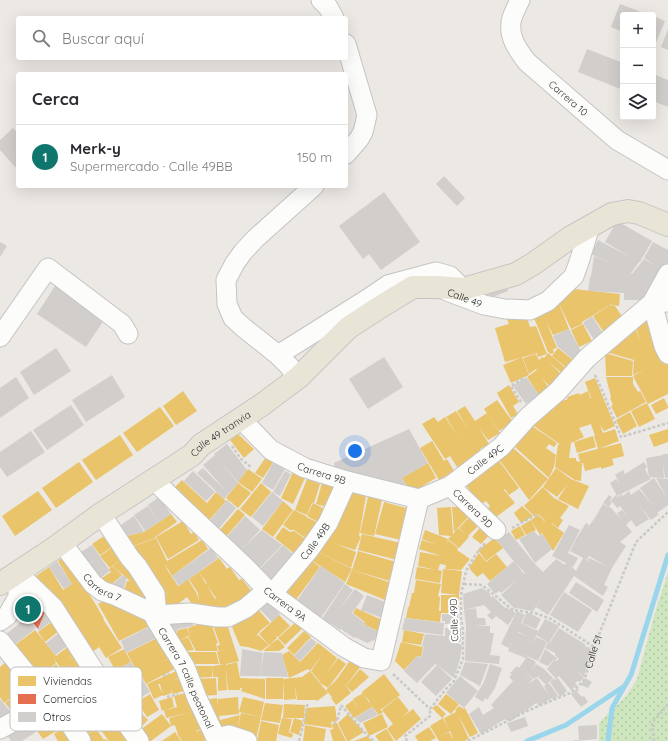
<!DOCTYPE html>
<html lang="es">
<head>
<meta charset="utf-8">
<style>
	:root { --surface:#fff; --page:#f2f2f3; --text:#2b2b33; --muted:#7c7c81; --line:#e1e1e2; --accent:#0f766e }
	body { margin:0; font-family:Quicksand,sans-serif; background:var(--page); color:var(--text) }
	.controls { position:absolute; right:12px; top:12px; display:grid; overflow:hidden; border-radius:4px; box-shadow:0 4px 16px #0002 }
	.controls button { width:36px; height:36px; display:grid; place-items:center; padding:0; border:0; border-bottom:1px solid var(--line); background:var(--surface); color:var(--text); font:20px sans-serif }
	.you { position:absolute; left:355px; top:451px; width:14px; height:14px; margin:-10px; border:3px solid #fff; border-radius:50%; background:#1a73e8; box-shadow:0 0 0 6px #1a73e833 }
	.badge { display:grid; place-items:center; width:26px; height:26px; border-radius:50%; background:var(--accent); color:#fff; font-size:13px; font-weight:700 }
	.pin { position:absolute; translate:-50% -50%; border:2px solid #fff; box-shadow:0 1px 4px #0006 }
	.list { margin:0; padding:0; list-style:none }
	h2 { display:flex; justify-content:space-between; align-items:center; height:52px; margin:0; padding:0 16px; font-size:17px }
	h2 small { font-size:13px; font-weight:400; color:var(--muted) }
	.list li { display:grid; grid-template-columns:26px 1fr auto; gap:12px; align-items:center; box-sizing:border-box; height:64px; padding:0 16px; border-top:1px solid var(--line) }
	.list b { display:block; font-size:15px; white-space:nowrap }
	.list p { margin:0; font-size:13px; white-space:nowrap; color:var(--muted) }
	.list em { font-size:13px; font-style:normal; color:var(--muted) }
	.icon { flex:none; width:22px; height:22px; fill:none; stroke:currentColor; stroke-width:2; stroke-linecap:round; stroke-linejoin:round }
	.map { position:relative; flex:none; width:668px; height:741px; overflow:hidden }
	.search { position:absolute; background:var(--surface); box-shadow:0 4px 16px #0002; left:16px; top:16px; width:332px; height:44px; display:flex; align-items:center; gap:10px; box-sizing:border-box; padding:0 14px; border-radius:4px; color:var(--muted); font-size:15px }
	.panel { position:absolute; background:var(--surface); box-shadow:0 4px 16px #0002; left:16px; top:72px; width:332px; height:116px; border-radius:4px }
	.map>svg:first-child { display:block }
</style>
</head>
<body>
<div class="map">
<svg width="668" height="741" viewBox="0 0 668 741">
	<defs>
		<pattern id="park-dots" width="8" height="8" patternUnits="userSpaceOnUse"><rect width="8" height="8" fill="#cee6be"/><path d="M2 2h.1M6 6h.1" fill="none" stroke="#b1c6a4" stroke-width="1.8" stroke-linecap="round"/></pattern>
	</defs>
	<rect width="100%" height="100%" fill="#ece8e4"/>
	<!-- park -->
	<path fill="url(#park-dots)" d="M668,572V741H599V723L627,695L637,679L654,616Z"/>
	<!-- homes -->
	<g fill="#e9c46a">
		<path d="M574,289L620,294L619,306L611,305L613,303L582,322V324L571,329L556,297Z"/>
		<path d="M558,301L569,329L553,335L546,321L557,348L553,349L554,353L551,354L548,352L532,313Z"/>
		<path d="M610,305L615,306L624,319L605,334L593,316Z"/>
		<path d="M518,316L519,320L527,318L530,327L536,326L547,354L538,357L537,354L538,353L505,362L495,328L509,324L507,319Z"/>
		<path d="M653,319L668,360V394L648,404L633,376L644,370L633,375L634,360L606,352L627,333L632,349L627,332L636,330L640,340L635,324Z"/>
		<path d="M583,324L592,341L579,347L571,330Z"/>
		<path d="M558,348L574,361L568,369L552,356Z"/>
		<path d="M548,353L568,370L564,375L549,362L565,378L550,387L542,378L549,388L539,395L527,377L537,370L536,369L529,374L523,358L536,354L539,360L542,357L544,358Z"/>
		<path d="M605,353L633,361L632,376H606Z"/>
		<path d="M522,357L529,375L511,383L503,365Z"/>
		<path d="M606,377H633V384L638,392L640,391L646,402L617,418L611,406L613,405L610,398L611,397Z"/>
		<path d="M595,378L615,426L604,431L600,425L603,433L615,429L619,441L598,449L594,436H595L591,424L579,428L584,437L571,443L569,458H576V461L580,462L578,454L621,443L624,456L612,459L614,465L601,469V467L585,471L583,463L580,464H582L581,481L575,480L555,467L558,444L561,445L531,424L556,403L568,399L567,397L579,393L580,395L588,391L590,398H591L585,382Z"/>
		<path d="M509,385L519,402L513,406L518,414L511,418L497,393Z"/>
		<path d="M183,391L197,411L176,425L163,406Z"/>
		<path d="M664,398L668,406V408L656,414L651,405Z"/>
		<path d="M497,400L513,422L499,431L484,409Z"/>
		<path d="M647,403L655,419L639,427L631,411Z"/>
		<path d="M465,406L475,421L487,413L500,433L488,440L479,428L489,444L480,449L483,454L459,470L450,456L445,459L422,424L434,417L438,422L445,417L459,438L446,417L456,411L469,431L457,411Z"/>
		<path d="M160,407L174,426L137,452L123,433Z"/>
		<path d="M630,412L637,426L623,434L616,420Z"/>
		<path d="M532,426L557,443L554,447L549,444L546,448L556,455L554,467L553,466L554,467L549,478L515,447L525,434L526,435Z"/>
		<path d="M668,429V442L654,447L649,435Z"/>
		<path d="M238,434L254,449L244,458L230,440Z"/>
		<path d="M120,435L133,455L96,480L82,460Z"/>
		<path d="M593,436L596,447L577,453L574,442Z"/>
		<path d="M432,441L444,461L447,459L454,471L439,480L420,448Z"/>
		<path d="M512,447L548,479L529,500L498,458Z"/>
		<path d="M266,457L274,461L263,478L255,473Z"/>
		<path d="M499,461L519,488L509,495L505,489L504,490L515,503L492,520L485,511L490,506L486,501L475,508L474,496L465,484L479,474L480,475Z"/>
		<path d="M79,462L93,482L56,508L42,488Z"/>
		<path d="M428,463L436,478L411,493L402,478Z"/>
		<path d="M556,468L571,479L589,486L578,509L558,499L567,485L557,497L543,487Z"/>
		<path d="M248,469L262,479L252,492L238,482Z"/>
		<path d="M293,472L305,478L293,504L281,498Z"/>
		<path d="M307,479L320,484L314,503H312L307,515L295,510Z"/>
		<path d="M182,480L207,503L216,492L226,501L207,523L186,506L189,501L186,505L171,491Z"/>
		<path d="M238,483L251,493L238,508L226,498Z"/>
		<path d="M261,483L271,492L251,517L240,509Z"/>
		<path d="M322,483L336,488L330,508L316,504Z"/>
		<path d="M543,487L554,498L569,506L560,518L563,520L558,528L553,524V523L549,527L545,524L549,527L552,524L564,533L553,551L542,533L540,535L531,520L538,515L544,520L543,522L546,519L545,520L538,514L549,504L535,517L524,506Z"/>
		<path d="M38,491L52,510L15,536L2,516Z"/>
		<path d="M350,491L366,496L359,536L361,537L355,550L336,544L356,552L351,568L314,550Z"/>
		<path d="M368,497L382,500L374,536L360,533Z"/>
		<path d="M283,501L293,510L273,537L262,529Z"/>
		<path d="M384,502L410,509L401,540L375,534Z"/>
		<path d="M313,503L327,510L320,523L307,516Z"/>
		<path d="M522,506L533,516L521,523L514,513Z"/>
		<path d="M451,507L453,534L458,528L466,535L459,528L475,511L484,520L468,536L469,537L459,548L448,539L451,536L439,535L437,508Z"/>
		<path d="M452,507H462L471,514L454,532Z"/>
		<path d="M238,509L245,515L225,538L218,532Z"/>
		<path d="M294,510L306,516V518V517L319,523L308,540L294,530H290L283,525Z"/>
		<path d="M171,514L177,522L155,537V538L125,549L118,538L144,532Z"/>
		<path d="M531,520L536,530L526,535L521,526Z"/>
		<path d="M183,521L191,534L194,532L199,540L168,559L156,537Z"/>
		<path d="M484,523L493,531L481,544L472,537Z"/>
		<path d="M520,526L525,535L516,540L511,531Z"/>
		<path d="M283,527L290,532L294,531L308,541L296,555L275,538Z"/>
		<path d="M425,530L448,539L445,546L448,540L458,548L457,550L470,559L461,570L445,569L446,565L440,564L438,570L442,571L440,583L415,579L417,567L436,570L418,566L420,552L441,556L419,549L422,540L437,545L422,539Z"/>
		<path d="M107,534L115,545L100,555L92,544Z"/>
		<path d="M362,534L401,543L397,560L358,550Z"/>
		<path d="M156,538L167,561L202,540L208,549L172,576L165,564L168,571L178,586H179L188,579L197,594L199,601L198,593L189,579L199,572L215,599L216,598L206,584L207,583L199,572L219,558L227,569L230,567L239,580L242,579L253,593L234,608L209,611L207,605L209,604L195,609L187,597L169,611L157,601L172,590L160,598L134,557L142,553L130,558L126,549Z"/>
		<path d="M495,538L503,548L486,561L478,550Z"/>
		<path d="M117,544L135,565L128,572L135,566L152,606L122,598L127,581H130L113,566L123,557L110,568L100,556Z"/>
		<path d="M314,550L352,569L345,582L308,558Z"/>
		<path d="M358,551L396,562L390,581L352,570Z"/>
		<path d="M479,553L486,562L496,554L507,567L490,581L483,573L477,577L469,568Z"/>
		<path d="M65,556L96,605L104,619H103L122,648L106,658L99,647L87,656L36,576L49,567L63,590L72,584L58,561Z"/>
		<path d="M308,558L320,567L295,601L284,593Z"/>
		<path d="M113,566L122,575L104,591L96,582L111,572L109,569Z"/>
		<path d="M443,569L462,571L459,595L441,593Z"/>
		<path d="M352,570L389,582L385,600L346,584Z"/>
		<path d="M416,580L441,584L438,596L440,597L439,611H441V595H459V613H441L440,622L406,618L408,607H409L412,593H414Z"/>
		<path d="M107,599L156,623L119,641L98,604Z"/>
		<path d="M255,606L270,623L261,630L256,636L258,635L269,645L261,651L248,647L240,646L232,627Z"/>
		<path d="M356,608L384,621L379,632L364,624L365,622L353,613Z"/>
		<path d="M279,615L290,626L278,637L276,636L277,638L269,645L259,634Z"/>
		<path d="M57,618L64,627L45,642L38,632Z"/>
		<path d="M225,618L239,661L226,664V665L237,662L240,678L265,679V699L241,691L242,688H240V690H228L226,668L227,690L218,691V677H213V667L212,677L190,678V666H213L224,664H220L217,652L219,651L217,646L220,645L212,622Z"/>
		<path d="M210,620L218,643L216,644L218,651H196L188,636L192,634L190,635L188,628Z"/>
		<path d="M296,622L302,629L285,645L278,638Z"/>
		<path d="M187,628L190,635L180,640L188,637L194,650L187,651L186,650L180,653L175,636L178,630Z"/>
		<path d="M35,630L56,656L73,643L79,651L67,660L79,652L92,672L75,686L53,658L56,663L46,671L60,690L47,671L56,664L73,685L52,701L10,649Z"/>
		<path d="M404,630L424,634L421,645L402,642Z"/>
		<path d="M304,631L311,637L294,655L287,648Z"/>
		<path d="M163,635L175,654L158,664L174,655L180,666L146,684L140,673L138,674L127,653Z"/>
		<path d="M278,639L285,647L279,651H263L269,646L271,647L269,645Z"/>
		<path d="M401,642L423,647L421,657L417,656L404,670L395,661Z"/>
		<path d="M318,643L337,658L326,675L338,658L346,664L328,688L320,683V682L311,671L324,652L310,671L308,669L289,678L282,655L289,651L300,662Z"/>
		<path d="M124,649L131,662L115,670L108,657Z"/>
		<path d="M185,652H216L219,664H185Z"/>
		<path d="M12,657L33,683L4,703L0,697V667Z"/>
		<path d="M351,659L360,667L345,687L346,686L351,693L336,705L331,698L332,697L326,690L337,679Z"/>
		<path d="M183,668L185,676L171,681L188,676L191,689L173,694L171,688L172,693L163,696L160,684H158L163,695L154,699L147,684Z"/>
		<path d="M360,669L369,677L352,692L346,686Z"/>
		<path d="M310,671L328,693L317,701L316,700H297L295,685L296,699L284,700L283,679L302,677Z"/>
		<path d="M384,674L400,695L382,709H380L383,712L379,715L369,703L370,702L362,692Z"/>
		<path d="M216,678L217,695L195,696L194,679Z"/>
		<rect x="266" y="678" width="17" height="21"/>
		<path d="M34,684L38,691L11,710L5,703Z"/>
		<path d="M102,689L134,736L127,741H109L90,716L109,702L91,715L82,703Z"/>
		<path d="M193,691L198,719L201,729L196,731V732L209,726L213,737L204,741H182L178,735L175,725L171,726L169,718L191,712L166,718L164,710L162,711L159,701L172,697L174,707L166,710L177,707L174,696Z"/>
		<path d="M363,693L372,707L354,718L345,706L353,700L359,709L353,699Z"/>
		<path d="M150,694L159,710L147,717L137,702Z"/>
		<path d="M446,694L459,704L451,714L438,704Z"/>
		<path d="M238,697L239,714L219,716L220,720L240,715L237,730L216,735L203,700L217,698L218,705V699Z"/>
		<path d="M243,697L264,702L261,717L239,712Z"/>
		<path d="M398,697L409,711L401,718L413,709L421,719L396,741L387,729L393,724L382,710Z"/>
		<path d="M265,703L283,705L280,723L261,720Z"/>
		<path d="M81,704L96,729L81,738L65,714Z"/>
		<path d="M284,704L305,705L304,718H283Z"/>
		<path d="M56,705L68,724L43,739L30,721Z"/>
		<path d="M437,705L446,714L442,718L432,708Z"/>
		<path d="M335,706L337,721L331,722L332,728L304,724L306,708Z"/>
		<path d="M459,706L464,709L465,708L478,733L470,737L458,715L469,739L464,741H454L450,731L439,737L449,732L454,741H439L430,726L443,718L448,728L444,718L456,712L455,710Z"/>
		<path d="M140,712L148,720L135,733L127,724Z"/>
		<path d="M241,713L261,717L256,739L236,735Z"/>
		<path d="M162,714L171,726L151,741H141L136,733Z"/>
		<path d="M348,714L364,732L349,741H347L338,723Z"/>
		<path d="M382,714L388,727L386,728L384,726L386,728L369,736L363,723Z"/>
		<path d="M282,718L292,719L289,732H288L293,734L292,738L278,734Z"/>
		<path d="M294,718L303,721L302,724V725L299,735L290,732Z"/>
		<path d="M261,721L279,725L276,741H257Z"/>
		<path d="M337,723L346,741H333L330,730L333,729V728L332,724Z"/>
		<path d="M68,725L76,736L68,741H58L54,734Z"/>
		<path d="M305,725L326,729L324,741H303Z"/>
		<path d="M429,727L436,738L430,741H418L415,736Z"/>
		<path d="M96,729L104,740L106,739L108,741H83L81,739Z"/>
		<path d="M386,729L387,730L394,741H379L375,736Z"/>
		<path d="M175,732L181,741H162Z"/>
		<path d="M367,736L372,741H354Z"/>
	</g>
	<!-- shops -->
	<path fill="#e76f51" d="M35,595L46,610L38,629L23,611Z"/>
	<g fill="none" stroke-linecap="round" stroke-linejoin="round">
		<!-- stream -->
		<g stroke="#99d6ec" stroke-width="5">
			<path d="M527,741L566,725L623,687"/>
			<path d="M608,741L612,708L631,675L668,555"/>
		</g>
	</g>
	<!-- building -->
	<g fill="#d1cecb">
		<path d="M620,4L649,15H623V32L611,27Z"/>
		<path d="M653,16L665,21L655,45L653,44Z"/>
		<path d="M668,29V50L661,47Z"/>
		<path d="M587,49L623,63V90L578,72Z"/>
		<path d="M653,74L668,80V107L653,101Z"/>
		<path d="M13,128L18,134V168L17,169L0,150V140Z"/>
		<path d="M444,176L465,198L457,206L436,184Z"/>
		<path d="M384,192L420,242L381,270L369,254L363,259L339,226Z"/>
		<path d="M617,221L652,241L640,262H639L631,273L632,274L644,259L658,267L644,258L653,242L668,250V262L644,300H624V293L588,291L590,277H591L594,256L616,266L591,254L598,240L634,259L605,242Z"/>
		<path d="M0,242L7,246L0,257Z"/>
		<path d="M504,282L508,291L490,298L486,289Z"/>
		<path d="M55,286L104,320L86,347L37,314Z"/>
		<path d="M592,316L604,335L595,341L583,323Z"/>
		<path d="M569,329L583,355L576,362L557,346L553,336Z"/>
		<path d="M56,348L71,371L34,395L20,372Z"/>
		<path d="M384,357L403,387L368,409L349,379Z"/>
		<path d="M112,375L125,397L86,422L72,400Z"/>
		<path d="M16,377L29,398L0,418V388Z"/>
		<path d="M526,377L539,395L526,404L513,386Z"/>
		<path d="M71,405L84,425L47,450L33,430Z"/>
		<path d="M409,429L428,463L402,478L406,485L401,489L335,468L334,463Z"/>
		<path d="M31,431L45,452L7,477L0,467V452Z"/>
		<path d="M227,444L247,470L238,482L218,459L238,483L224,499L197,473L203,468L227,492L203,465L215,455L214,454Z"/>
		<path d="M663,454H668V478H665L663,463L664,478L649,477L651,479L617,496L610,483L616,479L620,484L615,475L623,470L625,474L644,462L647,467L645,469L649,477L646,458L663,455Z"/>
		<path d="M273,463L285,469L273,490L262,483Z"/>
		<path d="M193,471L215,492L206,501L184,481Z"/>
		<path d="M285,471L291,474L280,496L273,492Z"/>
		<path d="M654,478L667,498L656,478L668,479V505L657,513L659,514L651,520L639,505L649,519L636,527L631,520L626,525L632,532L620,542L626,546L612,568L604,585L608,587L603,596L574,576L548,615L536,607L550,586L533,611L516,608L515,609L501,595L517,580L501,593L499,591L495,594L487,584L514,561L524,574L525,573L511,558L497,540L509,532L535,564L543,572L556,559L565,565L566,563L552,556L569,525L580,530L568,553L578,558L573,567L571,566L576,571L583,558L588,561L589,558L608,567L589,556L587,560L570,551L576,539L586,523L589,525L587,529L596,516L603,504L611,508L622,520L617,513L622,510L628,517L620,506L617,508L611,500L616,495L618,497L622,494L623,496L629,491L631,495L639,489L653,506L640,488Z"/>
		<path d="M272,492L283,501L263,526L252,517Z"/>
		<path d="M609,495L612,497L609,501L610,500L612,502L609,507L603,503Z"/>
		<path d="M159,497L171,514L159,522L148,505Z"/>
		<path d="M227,500L236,508L217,531L208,523Z"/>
		<path d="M148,506L159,522L145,531L134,515Z"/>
		<path d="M134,516L144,532L120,537L115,529Z"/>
		<path d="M245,516L260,530L243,548L262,530L282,545L259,569L227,537Z"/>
		<path d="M534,531L538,536L542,534L552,549L535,563L519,539Z"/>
		<path d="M92,545L110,571L95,582L85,568L94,561L84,567L76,555Z"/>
		<path d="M283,545L295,556L271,580L260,569Z"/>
		<path d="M211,548L218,558L179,586L172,576Z"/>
		<path d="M57,561L72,584L64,589L49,567Z"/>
		<path d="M321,566L345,583L320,619L296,602Z"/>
		<path d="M123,575L127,578L121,598L106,590Z"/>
		<path d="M576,582L604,600L597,612L569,593Z"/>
		<path d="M345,584L353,590L338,611L355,589L364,596L352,613L365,623L364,624L380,633L377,639L367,643L355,637L354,638L341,629L344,624L340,630L330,623L329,625L321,620Z"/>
		<path d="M482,588L490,593L491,598L488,601L493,596L505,608L506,607L516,613L508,625L496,616L492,620L487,615L491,612L484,605L464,610L463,594Z"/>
		<path d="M564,592L592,610L578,632L550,615Z"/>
		<path d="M367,595L388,603L382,618L361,610Z"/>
		<path d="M264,598L280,614L272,622L256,605Z"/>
		<path d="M48,605L56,617L39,631L38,629Z"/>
		<path d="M476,608L477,618H485L486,625L474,626H490V633H494L490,655L500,656L499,664L465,661L466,626L464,610Z"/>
		<path d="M517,611L525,615L521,623L538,631L531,647L536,637L547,642L538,661L523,654L536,662L532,670L536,664L544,669L553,678L546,685L538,677L540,675L534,679L522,670L533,679L528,684L537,678L549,695L544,686L549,683L558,696L553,700L552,698L539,706L536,703L523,713L522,712L511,721L509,719L507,721L505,719L481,734L469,714L479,707L483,715L494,708L491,705L513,681L509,677L512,675L510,673L517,666L519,668L526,658L508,651L517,632L529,637L517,631L520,626L509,648L501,644Z"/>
		<path d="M527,612L541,619L536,629L522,623Z"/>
		<path d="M442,614H458L459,623L445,624V621H442Z"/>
		<path d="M191,616L193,626L178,629L174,635L157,618Z"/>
		<path d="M27,617L36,628L12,647L3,637Z"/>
		<path d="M405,618L444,623L443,635L402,630Z"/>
		<path d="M545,619L559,626L549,643L536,635Z"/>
		<path d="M157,623L162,635L126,653L121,641Z"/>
		<path d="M445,628H461V642H454L462,645L460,659L454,678L437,665L435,664L417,683L404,671L417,656L421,658L424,647L422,646L425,634L445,636Z"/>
		<path d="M559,628L586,645L584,646L591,648L584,677L575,669L584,678L580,682L578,681L575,683L577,685L571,690L559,676L556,679L547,669L554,660L556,661L559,659L555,655V653L545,648L548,642L550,643Z"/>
		<path d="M64,629L74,641L55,655L46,643Z"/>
		<path d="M311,638L317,643L300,661L294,656Z"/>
		<path d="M242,649L263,653L260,676H240Z"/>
		<path d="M545,649L557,658L556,660L553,659H554L548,666L539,662Z"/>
		<path d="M264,652L282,653L288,677L260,676Z"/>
		<path d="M131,662L138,675H140L150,692L135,701L118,669Z"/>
		<path d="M465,662L488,664L480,686L460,675Z"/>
		<path d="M490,664L502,668L495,688L489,684L495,688L487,700L485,698L483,702L475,697L484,682Z"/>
		<path d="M437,665L452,679L436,696L421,682Z"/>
		<path d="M460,676L478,691L464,708L446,693Z"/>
		<path d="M554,678L555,680L558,678L567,691L560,697L550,682Z"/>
		<path d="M585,678L592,682L588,688L581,685Z"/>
		<path d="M578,688L579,690L577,692L582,697L584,696L588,702L581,707L571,694Z"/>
		<path d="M0,699L13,715L0,724Z"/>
		<path d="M372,707L378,715L360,723L355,718Z"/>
		<path d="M525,717L528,726L511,732L507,723Z"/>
		<path d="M27,719L36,732L22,741H11L5,732Z"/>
		<path d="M597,725V739L574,741V740H579L578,726Z"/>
	</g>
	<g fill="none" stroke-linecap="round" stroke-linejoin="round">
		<defs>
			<g id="minor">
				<path d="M321,0L328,7L334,18"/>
				<path id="s2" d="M520,0C517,6 514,12 512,18C507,35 517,49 527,62L617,140L668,170"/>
				<path d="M346,44L367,115L363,132L359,139L346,154"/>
				<path d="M668,274L652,303L664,346L668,354"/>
				<path id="s3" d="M447,291L484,305L505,309L530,310L548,301L574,276L580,259L590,226"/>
				<path d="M0,337L48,268L122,324L128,334"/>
				<path d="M278,355L369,298L388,285L436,272L450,276L463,289"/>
				<path d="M299,377L292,371L290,367L278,355L244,328L233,318L227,304L226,280L235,263L243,252L255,239L314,186"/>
				<path id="s4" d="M241,419L271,450L305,468L347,481L419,499"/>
				<path id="s5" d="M153,479C182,509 214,537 244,566C254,575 262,586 272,594L344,647L364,658L381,661L419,499L450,486L501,447L528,417L558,391L587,358L652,303L668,302"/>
				<path id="s6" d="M450,486L496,530"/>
				<path id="s7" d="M101,514L130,558L137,566L155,594L157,615L155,618L167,638L185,667L197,698L216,738L219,741"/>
				<path id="s8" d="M62,543L93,584L102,591L114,595L157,615L190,613L217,617H228L246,608L267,590"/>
				<path d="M18,573L53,607L96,674L127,720V724L139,741"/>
				<path id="s9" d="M272,594L309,550L328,523L347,481"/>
				<path d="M0,621L7,616L18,597V573"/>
				<path d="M0,641L51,704"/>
				<path d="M56,702L81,741"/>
				<path d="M0,729L18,719L56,702L96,674"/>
				<path d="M216,738L229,735L247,741"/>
			</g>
			<g id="major">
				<path id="s10" d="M0,584L53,549L101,514L192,455L201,445L263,404L299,377L348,328L380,307L413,287H437L463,289L516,274L533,264L571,237L612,214L628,211L639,213L668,225"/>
			</g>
		</defs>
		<!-- minor casing -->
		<use href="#minor" stroke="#c5c4c5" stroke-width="21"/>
		<!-- major casing -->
		<use href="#major" stroke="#c6c5c4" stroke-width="24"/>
		<!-- path -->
		<g stroke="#c9c9c8" stroke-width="2.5" stroke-dasharray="3 2" stroke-linecap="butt">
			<path d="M595,375L605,397L621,437L668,423"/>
			<path d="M521,402L511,386L523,378"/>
			<path d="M232,446L241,459L251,467"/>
			<path d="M512,528L538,514"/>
			<path d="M464,584L482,585L513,610L535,613L551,619L594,647"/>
			<path d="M393,674L430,709"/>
			<path d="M163,676L169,673"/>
			<path d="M167,697L178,694"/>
			<path d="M341,705L366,734L374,741"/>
			<path d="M430,709L446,689L454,681L463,659V630L461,619V595L466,571L476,554L486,542"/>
			<path d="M334,724L338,718L341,705"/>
			<path d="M299,741L303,726L308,702"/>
			<path d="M407,741L405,736L430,716V710"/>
			<path id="s1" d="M468,741L527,711L570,693L584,681L594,647L636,542L668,512"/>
			<path d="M654,741L652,723L668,704"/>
		</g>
		<!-- minor -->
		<use href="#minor" stroke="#fcfcfb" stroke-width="19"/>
		<!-- major -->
		<use href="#major" stroke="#e8e4d6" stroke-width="22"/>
	</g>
	<g text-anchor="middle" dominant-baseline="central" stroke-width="4" stroke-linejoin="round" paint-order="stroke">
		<!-- street labels -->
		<g font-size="10" fill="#2e2e2e" stroke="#fff">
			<text stroke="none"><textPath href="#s2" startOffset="123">Carrera 10</textPath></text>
			<text stroke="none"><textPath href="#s3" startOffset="19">Calle 49</textPath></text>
			<text stroke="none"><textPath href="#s10" startOffset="267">Calle 49 tranvia</textPath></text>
			<text stroke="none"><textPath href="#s5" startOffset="539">Calle 49C</textPath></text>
			<text stroke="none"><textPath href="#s4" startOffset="99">Carrera 9B</textPath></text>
			<text stroke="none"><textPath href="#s6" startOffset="32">Carrera 9D</textPath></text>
			<text stroke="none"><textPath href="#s9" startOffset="68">Calle 49B</textPath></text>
			<text stroke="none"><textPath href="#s8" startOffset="61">Carrera 7</textPath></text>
			<text stroke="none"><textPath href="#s5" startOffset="182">Carrera 9A</textPath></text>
			<text transform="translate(454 620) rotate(-92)">Calle 49D</text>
			<text stroke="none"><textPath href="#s1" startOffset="162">Calle 51</textPath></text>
			<text stroke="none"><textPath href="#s7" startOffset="189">Carrera 7 calle peatonal</textPath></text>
		</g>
	</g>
	<!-- legend -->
	<rect x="10" y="667" width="132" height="64" rx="6" fill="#fff" stroke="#c0c0c0" stroke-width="1"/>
	<rect x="18" y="676" width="18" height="10" fill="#e9c46a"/>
	<rect x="18" y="694" width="18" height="10" fill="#e76f51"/>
	<rect x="18" y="712" width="18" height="10" fill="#d1cecb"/>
	<g font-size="11" fill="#2e2e2e">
		<text x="43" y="685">Viviendas</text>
		<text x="43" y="703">Comercios</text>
		<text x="43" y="721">Otros</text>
	</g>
</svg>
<div class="controls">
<button>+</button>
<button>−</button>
<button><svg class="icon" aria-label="layers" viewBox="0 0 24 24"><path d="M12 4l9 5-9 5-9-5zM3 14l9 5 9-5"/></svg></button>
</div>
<div class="you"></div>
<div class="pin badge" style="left:28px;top:609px">1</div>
<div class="search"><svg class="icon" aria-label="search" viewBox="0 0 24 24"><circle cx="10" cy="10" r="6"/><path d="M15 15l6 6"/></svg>Buscar aquí</div>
<section class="panel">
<h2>Cerca<small></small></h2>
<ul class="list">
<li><span class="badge">1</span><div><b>Merk-y</b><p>Supermercado · Calle 49BB</p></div><em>150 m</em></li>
</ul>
</section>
</div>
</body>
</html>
